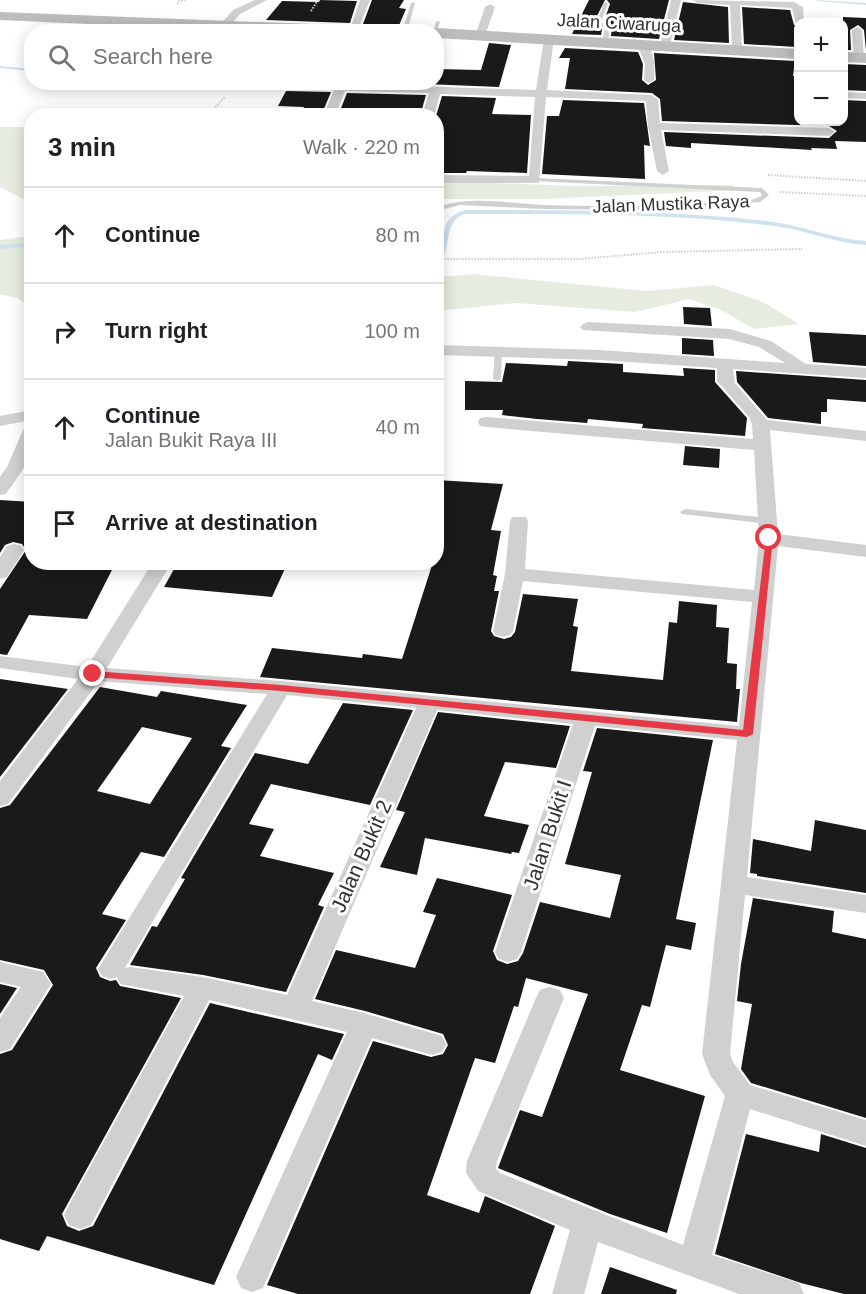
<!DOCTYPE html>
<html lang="en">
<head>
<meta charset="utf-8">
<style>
	:root { --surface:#fff; --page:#f2f2f2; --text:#202124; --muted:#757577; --line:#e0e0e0 }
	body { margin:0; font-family:Helvetica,sans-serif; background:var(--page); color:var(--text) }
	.controls { position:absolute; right:18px; top:18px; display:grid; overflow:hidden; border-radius:12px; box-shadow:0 3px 15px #0003 }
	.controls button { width:54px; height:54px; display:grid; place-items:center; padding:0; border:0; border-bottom:2px solid var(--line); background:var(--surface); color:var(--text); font:30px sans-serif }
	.stop { position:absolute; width:18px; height:18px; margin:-14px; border:4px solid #e63946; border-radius:50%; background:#fff }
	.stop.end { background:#e63946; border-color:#fff; box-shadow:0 2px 6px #0008 }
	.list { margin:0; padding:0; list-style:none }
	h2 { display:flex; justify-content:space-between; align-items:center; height:78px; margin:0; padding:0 24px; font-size:26px }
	h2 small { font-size:20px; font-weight:400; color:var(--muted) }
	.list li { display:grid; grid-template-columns:39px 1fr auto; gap:18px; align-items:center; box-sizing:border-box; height:96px; padding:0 24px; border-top:2px solid var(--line) }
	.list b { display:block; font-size:22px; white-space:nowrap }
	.list p { margin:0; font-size:20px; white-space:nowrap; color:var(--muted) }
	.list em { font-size:20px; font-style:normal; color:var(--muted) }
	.icon { flex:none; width:33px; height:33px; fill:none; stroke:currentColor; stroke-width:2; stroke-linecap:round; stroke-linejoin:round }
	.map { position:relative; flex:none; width:866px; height:1294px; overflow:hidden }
	.search { position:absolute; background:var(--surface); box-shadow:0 3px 15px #0003; left:24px; top:24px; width:420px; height:66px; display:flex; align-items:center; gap:15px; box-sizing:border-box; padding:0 21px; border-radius:24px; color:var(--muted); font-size:22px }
	.panel { position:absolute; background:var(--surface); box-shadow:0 3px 15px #0003; left:24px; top:108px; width:420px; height:462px; border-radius:24px }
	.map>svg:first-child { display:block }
</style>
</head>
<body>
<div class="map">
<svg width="866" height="1294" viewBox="0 0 866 1294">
	<rect width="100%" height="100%" fill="#fff"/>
	<!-- green -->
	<g fill="#e6ecdf">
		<path d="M0,127H31V201L25,200L0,187Z"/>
		<path d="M437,181L575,186L732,185L739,190L543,199H437Z"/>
		<path d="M31,236H32L31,307L17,298L0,294V240Z"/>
		<path d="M473,274L647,291L714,285L763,302L799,324L754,329L721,310L689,299L635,312L516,303L437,311V277Z"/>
	</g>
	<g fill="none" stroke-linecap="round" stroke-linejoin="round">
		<!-- stream -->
		<g fill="#cfe2ee" fill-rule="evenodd">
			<path d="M816,0L866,3V5L818,1Z"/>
			<path d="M0,66L32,69V71L0,68Z"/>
			<path d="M191,82L210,84L212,85L210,86L161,82Z"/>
			<path d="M465,210C566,210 667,210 767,221C801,225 832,239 866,241V245C832,243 801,228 767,225C667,213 566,214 465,214C446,220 450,240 444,256L436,259V255H439C447,234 439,218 465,210Z"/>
			<path d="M32,242V246L0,249V245Z"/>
		</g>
	</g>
	<!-- building -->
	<g fill="#1a1a1a" fill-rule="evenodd">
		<path d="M320,0L357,1L350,23L266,20L282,1L319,2Z"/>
		<path d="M372,0H404L399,8L406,9L397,30L387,25L363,24Z"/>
		<path d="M589,0H605L594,22L602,29L601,35L572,34Z"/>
		<path d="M607,0H669L659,39L611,36L612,26L604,21L610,4Z"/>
		<path d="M683,2L728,7L729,43L674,40Z"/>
		<path d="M742,7L790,10L794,25L798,26L797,47L744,44Z"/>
		<path d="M843,17L866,18V51L864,30L858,25L850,30L851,50H843Z"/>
		<path d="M489,43L511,45L499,87L377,82H436V69L481,70Z"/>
		<path d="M565,48L638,52L643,64L642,80L648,85L656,80L654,53L795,61L793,76H798V122H843V100L866,101V142L835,141L837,149L811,148L812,150L691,143V148L666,146L664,132L829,138L837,131L829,126L662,121L660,99L652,93L565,89L570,58H559Z"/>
		<path d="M843,64L866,65V91L843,90Z"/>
		<path d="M286,91L331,92L321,116H300L304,107L278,106Z"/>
		<path d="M347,93L426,95L420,116H338Z"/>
		<path d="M442,96L496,98L492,114L531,115L527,173L467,171L466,173H436V116Z"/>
		<path d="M563,100L644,103L650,146L644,145L645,179L542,174L547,116H559Z"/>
		<path d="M683,307L710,308L712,326L684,324Z"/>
		<path d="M809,332L866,335V366L813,362Z"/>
		<path d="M682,338L713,340L714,356L682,354Z"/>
		<path d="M568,361L623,364V372L684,376L683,368L715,370V382L747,418L745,436L642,428L643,424L588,419L587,423L537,419L502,415L503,410H465V381L502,382L506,363L567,366Z"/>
		<path d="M736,371L866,380V402L827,399V412H821V424L768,418L737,382Z"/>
		<path d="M685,446L720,449L719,468L683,465Z"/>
		<path d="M436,480L503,484L491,530L501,531L493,575L497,576L494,591H499L491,631L494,636L504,639L511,637L515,632L523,594L578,599L573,626L578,627L571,671L663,680L669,622L677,623L679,601L717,605L716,627L729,628L727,663L737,664L736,689H740L737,722L260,677L272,648L362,658L363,654L402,659L433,562H436Z"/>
		<path d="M0,500L32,502V562H116L87,619L29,615L7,655L0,654V589L26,550L22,544L13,542L5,545L0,553Z"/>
		<path d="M178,562H288L272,597L164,587Z"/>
		<path d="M0,679L68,689L0,777Z"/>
		<path d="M100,687L157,697L161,691L247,705L221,746L231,748L164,857L141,852L102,914L126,920L96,968L100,977L110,981L116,980L120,986L181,998L62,1214L67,1226L79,1231L93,1226L210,1003L344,1034L332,1060L318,1054L214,1285L47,1236L39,1251L0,1239V1054L12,1050L53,985L44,970L0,960V808L10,805ZM142,727L192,738L150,804L97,791Z"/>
		<path d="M343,703L413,710L370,805L271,784L249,824L274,829L260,856L334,873L318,905L324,907L286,992L203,975L130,965L152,926L157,927L185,879L181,878L255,753L308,764Z"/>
		<path d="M438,712L570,726L556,768L505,762L484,816L529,825L519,853L512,852L511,854L425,838L417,875L380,867L405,812L396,810Z"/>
		<path d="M597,728L713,740L676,919L696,923L691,950L666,945L650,1007L642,1005L620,1070L705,1096L667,1233L610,1214L498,1168L520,1110L542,1117L588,994L526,978L518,1007L514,1006L495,1063L475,1058L427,1195L479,1213L485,1196L555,1226L530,1294H298L267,1285L373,1041L431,1057L443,1054L448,1045L443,1034L365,1011L315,999L336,950L415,968L436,915L423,912L437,878L512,895L493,951L497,960L507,964L518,961L523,953L540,902L610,918L621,875L565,864L592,772L583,771Z"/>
		<path d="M815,820L866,830V893L757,876V874L750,873L753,839L811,851Z"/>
		<path d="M753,898L834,911L832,932L866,939V1118L751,1083L741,1069L752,1004L737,1001L741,964Z"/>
		<path d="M0,984L17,988L0,1014Z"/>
		<path d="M746,1134L819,1152L821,1134L866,1148V1294H844L801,1283L715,1254Z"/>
		<path d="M610,1267L677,1290L676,1294H601Z"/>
	</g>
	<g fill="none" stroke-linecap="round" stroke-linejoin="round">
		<!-- path -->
		<g stroke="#cdcdcd" stroke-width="2" stroke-dasharray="1.5 1.5" stroke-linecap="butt">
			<path d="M177,4L179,1L186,0"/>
			<path d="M311,11L318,0"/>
			<path d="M207,116L225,97"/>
			<path d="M768,175L866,181"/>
			<path d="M780,192L866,196"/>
			<path d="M436,256L443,259H580L662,252L802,249"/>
		</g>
		<!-- lane -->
		<g fill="#d0d0d0" fill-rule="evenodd">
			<path d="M413,2L415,3L407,32H402L411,3Z"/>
			<path d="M606,2L608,3L601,22L610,27L608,42L605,44L602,42L605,28L596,23L604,3Z"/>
			<path d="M438,21L440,22L436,33V32H433L436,22Z"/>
			<path d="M535,178L762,188L769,195L760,202L698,207L636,210L542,209L460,205L444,209L436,215V209L439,207C470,195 511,204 544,205C602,207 660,206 718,202C731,201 753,203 762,195L760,192L533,181L532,180Z"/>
			<path d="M495,349H498L502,351L501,379L497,381L493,379Z"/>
			<path d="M685,509L768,518L773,521L768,524L682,514L680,512Z"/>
		</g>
		<!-- street -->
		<g fill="#d0d0d0" fill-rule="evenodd">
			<path d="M255,0H267L240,14L228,28H220L219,26L233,10Z"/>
			<path d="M360,0H370L358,30L349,32Z"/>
			<path d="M671,0H681L670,45L665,48L660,45Z"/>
			<path d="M693,0L794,2L803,7L804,22L796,24L792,8L740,5L742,50L737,53L732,50L730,5L698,3Z"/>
			<path d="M490,4L495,7L485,36L476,38L475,36L485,7Z"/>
			<path d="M107,20L115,22L105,32H94Z"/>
			<path d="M192,23L201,25L195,32H184Z"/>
			<path d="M857,27L862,30L864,58L859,61L854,58L852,30Z"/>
			<path d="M549,36L554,39L547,90L651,95L658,99L660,123L829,128L835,132L829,136L661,130L669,171L663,175L657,171L648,126L646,101L546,97L539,183H436V175L529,176L535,97L440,94L434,116H422L429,93L345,91L335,116H323L334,90L269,88L264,85L266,82H294L536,90L544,39Z"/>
			<path d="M642,41C655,47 655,67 654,80L649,83L644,80L645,64L637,44Z"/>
			<path d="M233,82L227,86L222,83V82Z"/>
			<path d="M844,92L866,93V99L844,98Z"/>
			<path d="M588,322L730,329L771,341L806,364L866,368V378L733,369L735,383L767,420L866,431V441L770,430L778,534L866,545V557L778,546L747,877L866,895V913L745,895L730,1054L733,1062L750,1085L866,1120V1146L750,1109L712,1255L799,1283L804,1294H739L598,1242L584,1294H552L570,1230L478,1191L466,1173L467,1161L536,998L540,990L550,987L560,990L564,998L497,1161L496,1169L500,1173L683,1245L725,1096L710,1075L702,1054L737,740L595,726L521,952L517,959L508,962L499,959L495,952L573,724L437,710L312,1001L364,1013L442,1036L446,1044L442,1052L432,1055L372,1038L263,1288L252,1292L241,1288L236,1277L347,1032L209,1000L91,1225L80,1229L69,1225L64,1215L69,1205L184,996L120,984L117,977L111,979L102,976L98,969L267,694L99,681L8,804L0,806V781L78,679L0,668V656L87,667L153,562H172L107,668L281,681L739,726L752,602L523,581L513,631L510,635L503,637L496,635L493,631L505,574L510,521L512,517H526L528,521L525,569L754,590L759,539L754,450L486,427L480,426L478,422L480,418L486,417L753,439L752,424L749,417L717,381V368L600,360L436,355V345L600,350L785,363L759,347L729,339L583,330L580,327L583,324ZM287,695L416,708L287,995L203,977L130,967L125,968Z"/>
			<path d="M32,410V420L0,426V416Z"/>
			<path d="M32,425C32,461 26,465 6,494L0,495V477L7,467L23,430Z"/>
			<path d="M14,544L21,546L24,550L7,577L0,579V557L7,546Z"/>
			<path d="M0,962L43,972L51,984L10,1049L0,1052V1018L21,987L0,982Z"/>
		</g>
		<!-- secondary -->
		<g fill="#bdbdbd" fill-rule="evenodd">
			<path d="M0,12L387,27L394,32H267L0,20Z"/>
			<path d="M436,28L798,49V59L436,38V32H429Z"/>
			<path d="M844,52L866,53V63L844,62Z"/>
		</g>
	</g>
	<!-- route -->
	<path fill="#e63946" d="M766,537L773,538L753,734L747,737L281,691L93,677L88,674L93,671L281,685L743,730Z"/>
	<g text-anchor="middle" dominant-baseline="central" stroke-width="6" stroke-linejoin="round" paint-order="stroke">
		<!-- far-street labels -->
		<g font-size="18" fill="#333" stroke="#fff">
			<text transform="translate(619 23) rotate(3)">Jalan Ciwaruga</text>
			<text transform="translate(671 204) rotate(-2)">Jalan Mustika Raya</text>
		</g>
		<!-- street labels -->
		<g font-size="21" fill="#333" stroke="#fff">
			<text transform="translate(547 835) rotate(-72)">Jalan Bukit I</text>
			<text transform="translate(361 856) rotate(-66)">Jalan Bukit 2</text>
		</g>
	</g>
</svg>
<div class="controls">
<button>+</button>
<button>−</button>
</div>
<div class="stop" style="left:769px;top:538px"></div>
<div class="stop end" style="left:93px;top:674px"></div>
<div class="search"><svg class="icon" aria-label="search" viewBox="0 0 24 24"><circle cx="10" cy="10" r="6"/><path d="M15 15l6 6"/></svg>Search here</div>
<section class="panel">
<h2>3 min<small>Walk · 220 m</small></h2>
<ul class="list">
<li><svg class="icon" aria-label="ahead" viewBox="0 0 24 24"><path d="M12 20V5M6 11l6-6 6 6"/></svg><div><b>Continue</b></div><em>80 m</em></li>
<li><svg class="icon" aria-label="right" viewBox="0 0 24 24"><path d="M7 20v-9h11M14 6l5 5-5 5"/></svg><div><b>Turn right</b></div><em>100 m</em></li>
<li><svg class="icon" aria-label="ahead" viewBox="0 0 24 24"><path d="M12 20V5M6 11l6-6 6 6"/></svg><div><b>Continue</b><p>Jalan Bukit Raya III</p></div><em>40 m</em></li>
<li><svg class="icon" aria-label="arrive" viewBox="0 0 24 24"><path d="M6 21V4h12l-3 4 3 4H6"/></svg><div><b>Arrive at destination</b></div></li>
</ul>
</section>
</div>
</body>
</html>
